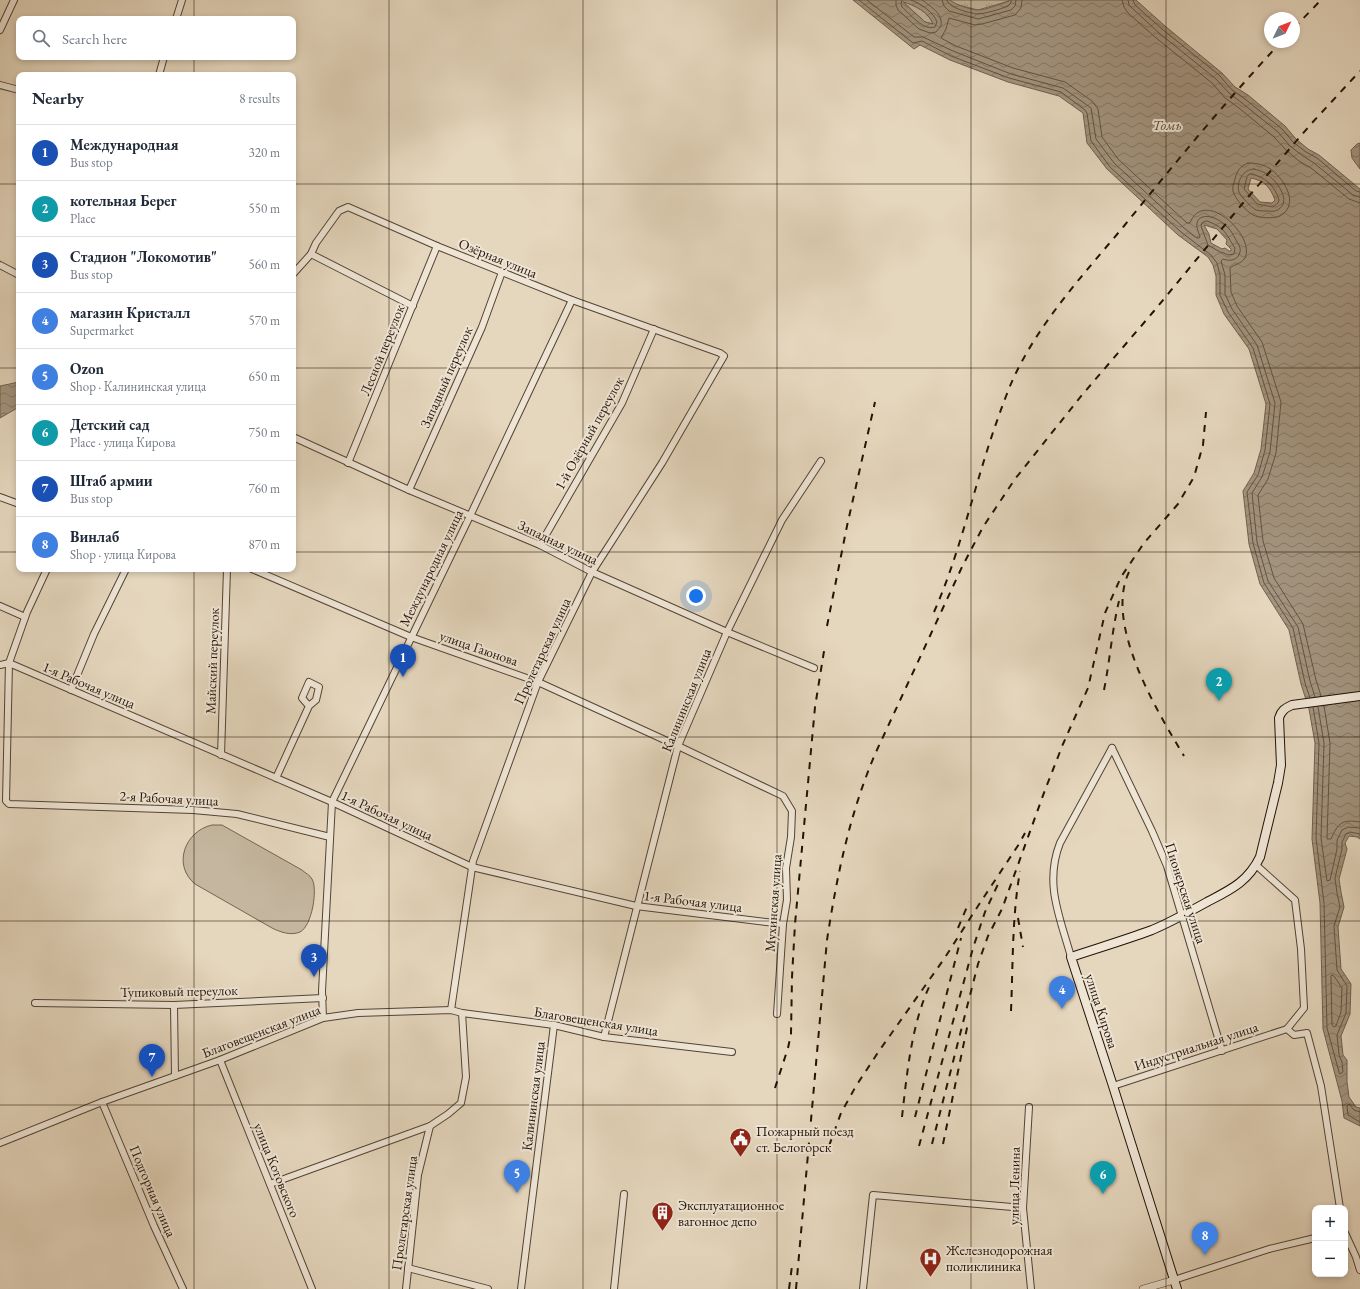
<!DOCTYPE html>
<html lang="en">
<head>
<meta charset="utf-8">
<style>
	:root { --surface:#fff; --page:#f6f6f7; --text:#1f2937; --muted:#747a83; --line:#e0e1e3; --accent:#8f2418 }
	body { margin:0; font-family:"EB Garamond",serif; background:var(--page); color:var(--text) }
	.controls { position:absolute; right:12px; bottom:12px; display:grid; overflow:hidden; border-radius:8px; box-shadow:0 2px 6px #0003 }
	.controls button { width:36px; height:36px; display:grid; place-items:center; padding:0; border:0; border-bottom:1px solid var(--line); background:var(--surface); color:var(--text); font:20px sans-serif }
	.compass { position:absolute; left:1264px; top:12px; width:36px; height:36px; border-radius:50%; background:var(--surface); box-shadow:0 2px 6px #0003; rotate:47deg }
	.you { position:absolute; left:696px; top:596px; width:14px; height:14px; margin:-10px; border:3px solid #fff; border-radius:50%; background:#1a73e8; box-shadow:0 0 0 6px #1a73e833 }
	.badge { display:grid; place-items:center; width:26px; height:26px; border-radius:50%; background:var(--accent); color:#fff; font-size:13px; font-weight:700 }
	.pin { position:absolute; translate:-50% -33px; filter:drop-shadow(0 1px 2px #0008) }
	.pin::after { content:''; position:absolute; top:21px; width:14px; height:12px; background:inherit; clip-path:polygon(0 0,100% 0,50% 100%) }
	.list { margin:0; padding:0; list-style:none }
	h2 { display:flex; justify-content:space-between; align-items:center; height:52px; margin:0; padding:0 16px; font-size:17px }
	h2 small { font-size:13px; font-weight:400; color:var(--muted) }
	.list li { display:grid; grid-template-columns:26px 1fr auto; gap:12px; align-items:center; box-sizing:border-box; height:56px; padding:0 16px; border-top:1px solid var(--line) }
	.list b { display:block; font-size:15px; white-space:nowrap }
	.list p { margin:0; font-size:13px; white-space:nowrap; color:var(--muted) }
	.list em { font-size:13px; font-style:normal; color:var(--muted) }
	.icon { flex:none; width:22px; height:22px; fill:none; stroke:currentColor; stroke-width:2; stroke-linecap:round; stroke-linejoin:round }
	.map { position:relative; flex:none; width:1360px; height:1289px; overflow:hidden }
	.search { position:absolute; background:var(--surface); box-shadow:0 2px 6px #0003; left:16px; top:16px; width:280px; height:44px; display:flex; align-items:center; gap:10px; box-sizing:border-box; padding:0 14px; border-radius:8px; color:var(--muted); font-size:15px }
	.panel { position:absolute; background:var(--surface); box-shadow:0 2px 6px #0003; left:16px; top:72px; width:280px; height:500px; border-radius:8px }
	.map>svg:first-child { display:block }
</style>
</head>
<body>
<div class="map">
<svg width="1360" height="1289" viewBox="0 0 1360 1289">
	<defs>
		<pattern id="grass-tufts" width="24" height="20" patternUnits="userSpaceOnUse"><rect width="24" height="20" fill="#c4b69f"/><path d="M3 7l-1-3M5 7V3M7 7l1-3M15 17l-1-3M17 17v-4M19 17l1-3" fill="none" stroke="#a89b87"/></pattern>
		<pattern id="water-waves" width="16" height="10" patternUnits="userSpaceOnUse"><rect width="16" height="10" fill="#a3947f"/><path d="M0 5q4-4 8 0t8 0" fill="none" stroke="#847766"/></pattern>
	</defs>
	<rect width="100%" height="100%" fill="#e5d7be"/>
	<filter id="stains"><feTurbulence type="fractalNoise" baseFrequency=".005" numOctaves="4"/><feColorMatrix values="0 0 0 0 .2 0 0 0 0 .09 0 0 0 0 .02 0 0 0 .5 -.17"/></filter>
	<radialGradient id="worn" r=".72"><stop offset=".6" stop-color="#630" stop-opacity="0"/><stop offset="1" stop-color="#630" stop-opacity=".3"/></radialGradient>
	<!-- grass -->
	<g fill="url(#grass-tufts)" stroke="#746452">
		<path d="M950,0H1009V1L978,10L954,4Z"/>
		<path d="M902,1C914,5 929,12 933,24L925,22Z"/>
	</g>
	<!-- green -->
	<path fill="#c4b69f" stroke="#746452" d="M212,825H222L302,870C305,873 310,875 312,879C318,889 312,926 300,932C291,936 280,932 272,928L195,884C172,865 185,831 212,825Z"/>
	<!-- water -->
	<g fill="url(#water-waves)" stroke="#70604f" fill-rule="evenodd">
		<path d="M853,0H950C956,5 969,9 977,10C985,10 1001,4 1009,1V0H1136L1165,26L1222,73L1235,87L1248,95L1285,126L1296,139L1308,149L1319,155L1360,189V839L1357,837L1349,836L1345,843L1347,849L1339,879L1341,892L1344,907L1338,927L1341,969L1351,984L1350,1014L1341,1036L1343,1055L1347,1060V1082L1349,1097L1356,1107L1360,1108V1126L1344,1118L1342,1101L1323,1029L1320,903L1312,839L1315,743L1309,709L1301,684L1289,630L1260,584L1249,544L1243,491L1254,473L1261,449L1266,404L1249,349L1224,314L1216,295V276L1213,265L1208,257L1178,235L1107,169L1087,143L1083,113L1059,96L1008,82L950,60L920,45L914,49ZM903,2C914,5 929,12 933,24L925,22ZM1251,178C1265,181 1270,187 1275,200L1272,203L1260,202L1248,189ZM1204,225L1217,229L1227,240L1226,244L1231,249V251H1229L1225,248L1222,249L1211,243L1209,234Z"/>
		<path d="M1360,143V169L1352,158L1351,150L1357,144Z"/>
		<path d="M19,382V407L0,418V386Z"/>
	</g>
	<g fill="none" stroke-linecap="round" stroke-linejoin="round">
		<!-- shore -->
		<g stroke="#635342" stroke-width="1">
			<path d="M859,0L913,43L922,41L951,56L1009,78L1061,92L1085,110L1087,113L1091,141L1110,167L1181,232L1211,255L1217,263L1220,275V295L1228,312L1253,348L1270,404L1265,450L1258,475L1247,492L1253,543L1264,583L1293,628L1305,683L1310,698"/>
			<path d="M867,0L914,37H923L953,51L1011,74L1063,88L1091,108L1096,139L1114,163L1184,228L1197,238H1199L1200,236C1189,214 1209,212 1223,223C1229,227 1233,234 1236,240C1239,246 1242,248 1239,255C1235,261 1229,261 1223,259L1221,261L1225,275V294L1232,309L1257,345L1275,403L1270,452L1262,477L1252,493L1257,542L1268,581L1298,627L1310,681L1315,697"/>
			<path d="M896,0V5L898,10L919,29L930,33L936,32L941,26C943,13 931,7 922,0"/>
			<path d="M902,0L901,4L902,7C910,14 923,31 935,27L937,22C934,13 921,3 911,0"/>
			<path d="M942,0L944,6L949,11L978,19L1011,10L1015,6L1016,0"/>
			<path d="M947,0C948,8 970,13 977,14C985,14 1001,9 1008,6L1011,3V0"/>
			<path d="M1022,0L1021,8L1015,15L982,24L975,25L949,18L946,29L941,38L956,46L1013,68L1065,82L1092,101L1098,109L1102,137L1118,159L1187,223H1190C1204,187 1256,236 1245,258C1241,264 1235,264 1230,268L1231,292L1237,306L1262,342L1281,402L1276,453L1268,479L1258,495L1263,541L1274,578L1303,624L1316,680L1321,696"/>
			<path d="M1122,0L1124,7L1128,13L1155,37L1212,83L1225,98L1239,108L1274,137L1286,150L1299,161L1311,168L1349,199L1360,203"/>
			<path d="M1128,0L1129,5L1132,8L1159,33L1216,79L1229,93L1242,103L1278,132L1290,146L1303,156L1314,163L1353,195L1360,197"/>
			<path d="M1133,0L1135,5L1162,29L1219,75L1232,90L1245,99L1282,129L1293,142L1306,152L1317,158L1356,191L1360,192"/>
			<path d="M1248,163C1254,163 1263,164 1269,168C1283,177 1301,204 1280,216C1273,219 1259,218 1253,215C1246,211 1235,199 1233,191C1232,187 1234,183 1235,179C1237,171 1240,166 1248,163Z"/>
			<path d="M1254,169C1257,170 1262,171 1265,173C1274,178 1289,196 1282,206C1278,211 1274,212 1268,211C1264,211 1260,211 1256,210C1251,207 1241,197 1239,192C1236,182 1243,169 1254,169Z"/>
			<path d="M1250,174C1265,176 1275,186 1279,200L1278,203L1273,207L1257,204L1244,189L1247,177Z"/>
			<path d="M1207,221C1226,228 1225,233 1235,248L1234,254L1228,255L1224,253L1220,252L1208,245L1201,226L1202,223Z"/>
			<path d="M1324,706L1330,743L1327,839H1331C1338,823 1342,819 1360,822"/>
			<path d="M1313,707L1319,743L1316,838L1324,903L1327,1028L1339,1072L1340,1074L1343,1072L1342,1062L1339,1055L1337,1035L1346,1013L1347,986L1337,970L1334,926L1340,907L1337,893L1335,878L1342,849V842L1346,834L1350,832L1360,834"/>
			<path d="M1318,707L1324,743L1321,838L1327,881L1330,880L1337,849V840L1342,830L1348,827L1360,828"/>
			<path d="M1332,975L1334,976L1342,988L1341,1012L1336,1026L1334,1027L1332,1025L1331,977Z"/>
			<path d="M1360,1112L1354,1110L1349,1104L1347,1106L1348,1115L1360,1122"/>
		</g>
		<defs>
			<g id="minor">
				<path d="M176,19L182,0"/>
				<path d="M0,30L14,0"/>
				<path d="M159,75L164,57"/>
				<path d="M0,85L19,90"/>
				<path d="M311,254L413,306"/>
				<path d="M0,265L19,275"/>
				<path d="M293,274L311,254L316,243L339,211L348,207L437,246L572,300L720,353L724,356L662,463L592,572L538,682L473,861L451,1010"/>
				<path d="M293,437L409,490L540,545L592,572L727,632L814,668"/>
				<path d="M348,463L437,246"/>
				<path d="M409,490L482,327L502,272"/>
				<path d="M0,497L19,504"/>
				<path d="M540,545L622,403L654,329"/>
				<path d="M47,569L27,612L9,663L6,801L9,804L193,810L237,814L330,837"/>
				<path d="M252,569L411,637L538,682L678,746L783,796L792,811L791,837L786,868L787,900L783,924L777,1014"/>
				<path d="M0,606L25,617"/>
				<path d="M0,665L9,663L332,802L472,867L636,906L783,924"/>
				<path d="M71,690L94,634L126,569"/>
				<path d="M1112,748L1152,831L1167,866L1222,1051"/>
				<path d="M221,755L227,569"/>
				<path d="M276,778L309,706L316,700L319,687L309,682L302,698L309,706"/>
				<path d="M1256,865L1295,900L1301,949L1304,1008L1287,1029L1294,1035L1307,1033L1321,1086L1340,1208"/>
				<path d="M1071,957C1060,917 1044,884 1060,843L1112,748"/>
				<path d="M35,1003L174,1005L323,998"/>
				<path d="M174,1005L175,1076"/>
				<path d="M323,1018L322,991L332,802L470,516L572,300"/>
				<path d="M604,1037L678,746L727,632L782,520L821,461"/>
				<path d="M220,1060L312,1289"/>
				<path d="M1113,1086L1287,1029"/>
				<path d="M102,1102L154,1226L183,1289"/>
				<path d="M1029,1107L1023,1208L1031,1289"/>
				<path d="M0,1143L102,1102L220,1060L323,1018L358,1013L451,1010L462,1013L554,1025L604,1037L732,1052"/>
				<path d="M270,1184L430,1126"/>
				<path d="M1345,1233L1356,1257L1360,1270"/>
				<path d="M408,1268L488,1289"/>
				<path d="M1174,1280L1269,1249L1315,1238"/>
				<path d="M406,1289L418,1175L430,1126L448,1114L461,1103L466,1077L462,1013"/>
				<path d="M521,1289L554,1025"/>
				<path d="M614,1289L624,1194"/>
				<path d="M863,1289L873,1195L1023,1208"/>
			</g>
			<path id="tertiary" d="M1143,1289L1174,1280"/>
			<path id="secondary" d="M1177,1289L1113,1086L1071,957C1098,948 1125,940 1152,930C1171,922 1189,912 1207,902C1230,890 1248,882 1260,857L1278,783L1281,765L1279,718C1281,711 1285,708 1292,705L1360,696"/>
		</defs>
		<!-- minor casing -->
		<use href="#minor" stroke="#544334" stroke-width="8"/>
		<!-- tertiary casing -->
		<use href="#tertiary" stroke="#544334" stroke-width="8"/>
		<!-- secondary casing -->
		<use href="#secondary" stroke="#231206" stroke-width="10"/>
		<!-- minor -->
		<use href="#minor" stroke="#eee5d5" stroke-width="6"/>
		<!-- tertiary -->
		<use href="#tertiary" stroke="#eee5d5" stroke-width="7"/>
		<!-- secondary -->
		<use href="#secondary" stroke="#eee5d5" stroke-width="8"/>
		<!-- rail -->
		<g stroke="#231206" stroke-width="2" stroke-dasharray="7 7" stroke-linecap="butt">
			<path d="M1294,28L1321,0"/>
			<path d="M1129,572C1104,624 1157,711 1184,756"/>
			<path d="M934,612C961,551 975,482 998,418C1003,404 1008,390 1014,377C1041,320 1084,274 1124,226C1175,163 1226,101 1281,42"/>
			<path d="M827,626L847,526L875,402"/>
			<path d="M1104,690C1110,660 1112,630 1119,601"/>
			<path d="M1018,918L1023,947"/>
			<path d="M958,928L969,902"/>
			<path d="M1011,1011C1013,964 1012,917 1020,871"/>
			<path d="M775,1088L788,1048L791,1034L792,977L795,924L815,707L825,645"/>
			<path d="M902,1117C907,1074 911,1027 929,987"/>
			<path d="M915,1117L961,938"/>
			<path d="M932,1144L978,964L988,936L1002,909L1045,790L1063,744L1088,688L1105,613L1121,577L1144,543L1178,504L1194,477L1203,445L1206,412"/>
			<path d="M943,1144L968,1023"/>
			<path d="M829,1146L841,1113L856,1086L879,1051L944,959L978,906L1019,844L1025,833"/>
			<path d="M919,1146L973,948L985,912L999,882"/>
			<path d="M789,1289L792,1266"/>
			<path d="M796,1289L827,940C837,875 850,812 876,752L962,567L983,527L1015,479L1082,395L1154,311L1243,203L1311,124L1360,71"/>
		</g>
	</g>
	<!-- grid -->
	<path fill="none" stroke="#231206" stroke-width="1" stroke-opacity="0.55" d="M194,0V19M389,0V1289M583,0V1289M777,0V1289M971,0V1289M1166,0V1289M194,57V75M0,184H19M293,184H1360M0,368H19M293,368H1360M0,552H19M293,552H1360M194,569V1289M0,737H1360M0,921H1360M0,1105H1360"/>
	<!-- icons -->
	<defs>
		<symbol id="civic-pin" viewBox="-11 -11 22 30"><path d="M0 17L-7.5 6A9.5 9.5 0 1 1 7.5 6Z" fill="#8f2418" stroke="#eee5d5"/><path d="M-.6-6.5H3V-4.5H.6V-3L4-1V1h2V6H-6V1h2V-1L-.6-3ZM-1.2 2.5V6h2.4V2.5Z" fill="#fff"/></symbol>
		<symbol id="building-pin" viewBox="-11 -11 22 30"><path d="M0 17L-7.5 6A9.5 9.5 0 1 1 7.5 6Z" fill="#8f2418" stroke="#eee5d5"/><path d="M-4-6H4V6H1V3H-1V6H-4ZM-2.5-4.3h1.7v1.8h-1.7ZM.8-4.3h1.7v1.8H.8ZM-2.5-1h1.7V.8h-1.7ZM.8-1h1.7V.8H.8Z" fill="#fff"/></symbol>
		<symbol id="hospital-pin" viewBox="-11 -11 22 30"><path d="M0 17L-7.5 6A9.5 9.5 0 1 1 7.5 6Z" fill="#8f2418" stroke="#eee5d5"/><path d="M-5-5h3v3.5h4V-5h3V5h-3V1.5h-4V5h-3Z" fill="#fff"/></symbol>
	</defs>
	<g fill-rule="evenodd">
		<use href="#civic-pin" x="728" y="1126" width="25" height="34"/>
		<use href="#building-pin" x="650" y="1200" width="25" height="34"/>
		<use href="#hospital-pin" x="918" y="1246" width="25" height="34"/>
	</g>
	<g text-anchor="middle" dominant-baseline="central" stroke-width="4" stroke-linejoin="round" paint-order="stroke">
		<!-- street labels -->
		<g font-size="14" fill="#231206" stroke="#eee5d5">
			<text transform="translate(498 258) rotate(22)">Озёрная улица</text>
			<text transform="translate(382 350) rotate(-68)">Лесной переулок</text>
			<text transform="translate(446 377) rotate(-66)">Западный переулок</text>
			<text transform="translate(589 433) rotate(-61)">1-й Озёрный переулок</text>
			<text transform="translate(558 542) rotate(25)">Западная улица</text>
			<text transform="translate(431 568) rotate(-64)">Международная улица</text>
			<text transform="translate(479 648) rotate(19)">улица Гаюнова</text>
			<text transform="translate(542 651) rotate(-65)">Пролетарская улица</text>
			<text transform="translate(212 661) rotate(-88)">Майский переулок</text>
			<text transform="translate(89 685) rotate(23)">1-я Рабочая улица</text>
			<text transform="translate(686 700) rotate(-68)">Калининская улица</text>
			<text transform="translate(169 798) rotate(3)">2-я Рабочая улица</text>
			<text transform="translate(387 815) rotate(25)">1-я Рабочая улица</text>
			<text transform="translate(1186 893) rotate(72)">Пионерская улица</text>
			<text transform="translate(693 901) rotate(7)">1-я Рабочая улица</text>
			<text transform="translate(773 903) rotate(-86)">Мухинская улица</text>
			<text transform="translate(179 991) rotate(-1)">Тупиковый переулок</text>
			<text transform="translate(1102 1011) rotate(72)">улица Кирова</text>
			<text transform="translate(596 1021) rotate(9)">Благовещенская улица</text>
			<text transform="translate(261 1031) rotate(-21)">Благовещенская улица</text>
			<text transform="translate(1196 1046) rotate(-18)">Индустриальная улица</text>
			<text transform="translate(533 1096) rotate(-83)">Калининская улица</text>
			<text transform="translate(277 1170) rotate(68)">улица Котовского</text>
			<text transform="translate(1014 1186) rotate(-89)">улица Ленина</text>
			<text transform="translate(153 1191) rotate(67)">Подгорная улица</text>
			<text transform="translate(404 1213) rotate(-82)">Пролетарская улица</text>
		</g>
		<!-- poi labels -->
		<g font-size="14" fill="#231206" stroke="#eee5d5" text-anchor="start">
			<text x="756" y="1131">Пожарный поезд<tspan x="756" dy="16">ст. Белогорск</tspan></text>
			<text x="678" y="1205">Эксплуатационное<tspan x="678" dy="16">вагонное депо</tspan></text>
			<text x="946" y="1250">Железнодорожная<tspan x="946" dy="16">поликлиника</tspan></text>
		</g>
		<!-- water labels -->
		<g font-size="15" font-style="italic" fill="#5d4c3c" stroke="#eee5d5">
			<text x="1167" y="124">Томь</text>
		</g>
	</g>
	<rect width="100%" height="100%" filter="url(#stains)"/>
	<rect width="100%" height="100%" fill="url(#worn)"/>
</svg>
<div class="controls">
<button>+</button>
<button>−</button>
</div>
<svg class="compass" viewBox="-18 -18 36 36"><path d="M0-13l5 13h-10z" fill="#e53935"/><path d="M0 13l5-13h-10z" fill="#747a83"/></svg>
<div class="you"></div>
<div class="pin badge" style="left:403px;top:677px;background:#1a4fb4">1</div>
<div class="pin badge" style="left:1219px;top:701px;background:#0f9aa8">2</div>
<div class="pin badge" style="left:314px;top:977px;background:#1a4fb4">3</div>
<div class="pin badge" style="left:1062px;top:1009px;background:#3f7fe0">4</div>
<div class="pin badge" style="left:517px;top:1193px;background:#3f7fe0">5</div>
<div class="pin badge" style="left:1103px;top:1194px;background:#0f9aa8">6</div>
<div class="pin badge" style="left:152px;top:1077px;background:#1a4fb4">7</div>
<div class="pin badge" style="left:1205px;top:1255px;background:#3f7fe0">8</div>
<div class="search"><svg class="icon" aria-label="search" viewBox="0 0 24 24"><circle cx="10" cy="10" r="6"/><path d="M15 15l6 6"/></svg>Search here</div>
<section class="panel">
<h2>Nearby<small>8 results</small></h2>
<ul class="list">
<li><span class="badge" style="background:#1a4fb4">1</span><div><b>Международная</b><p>Bus stop</p></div><em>320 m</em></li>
<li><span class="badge" style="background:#0f9aa8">2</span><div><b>котельная Берег</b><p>Place</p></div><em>550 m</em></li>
<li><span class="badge" style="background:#1a4fb4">3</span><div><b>Стадион &quot;Локомотив&quot;</b><p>Bus stop</p></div><em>560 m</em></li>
<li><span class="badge" style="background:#3f7fe0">4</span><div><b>магазин Кристалл</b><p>Supermarket</p></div><em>570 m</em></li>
<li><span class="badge" style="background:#3f7fe0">5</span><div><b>Ozon</b><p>Shop · Калининская улица</p></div><em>650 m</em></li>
<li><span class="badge" style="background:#0f9aa8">6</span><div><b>Детский сад</b><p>Place · улица Кирова</p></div><em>750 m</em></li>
<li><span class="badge" style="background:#1a4fb4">7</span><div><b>Штаб армии</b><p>Bus stop</p></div><em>760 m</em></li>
<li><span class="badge" style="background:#3f7fe0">8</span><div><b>Винлаб</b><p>Shop · улица Кирова</p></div><em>870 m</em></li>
</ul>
</section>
</div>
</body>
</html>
